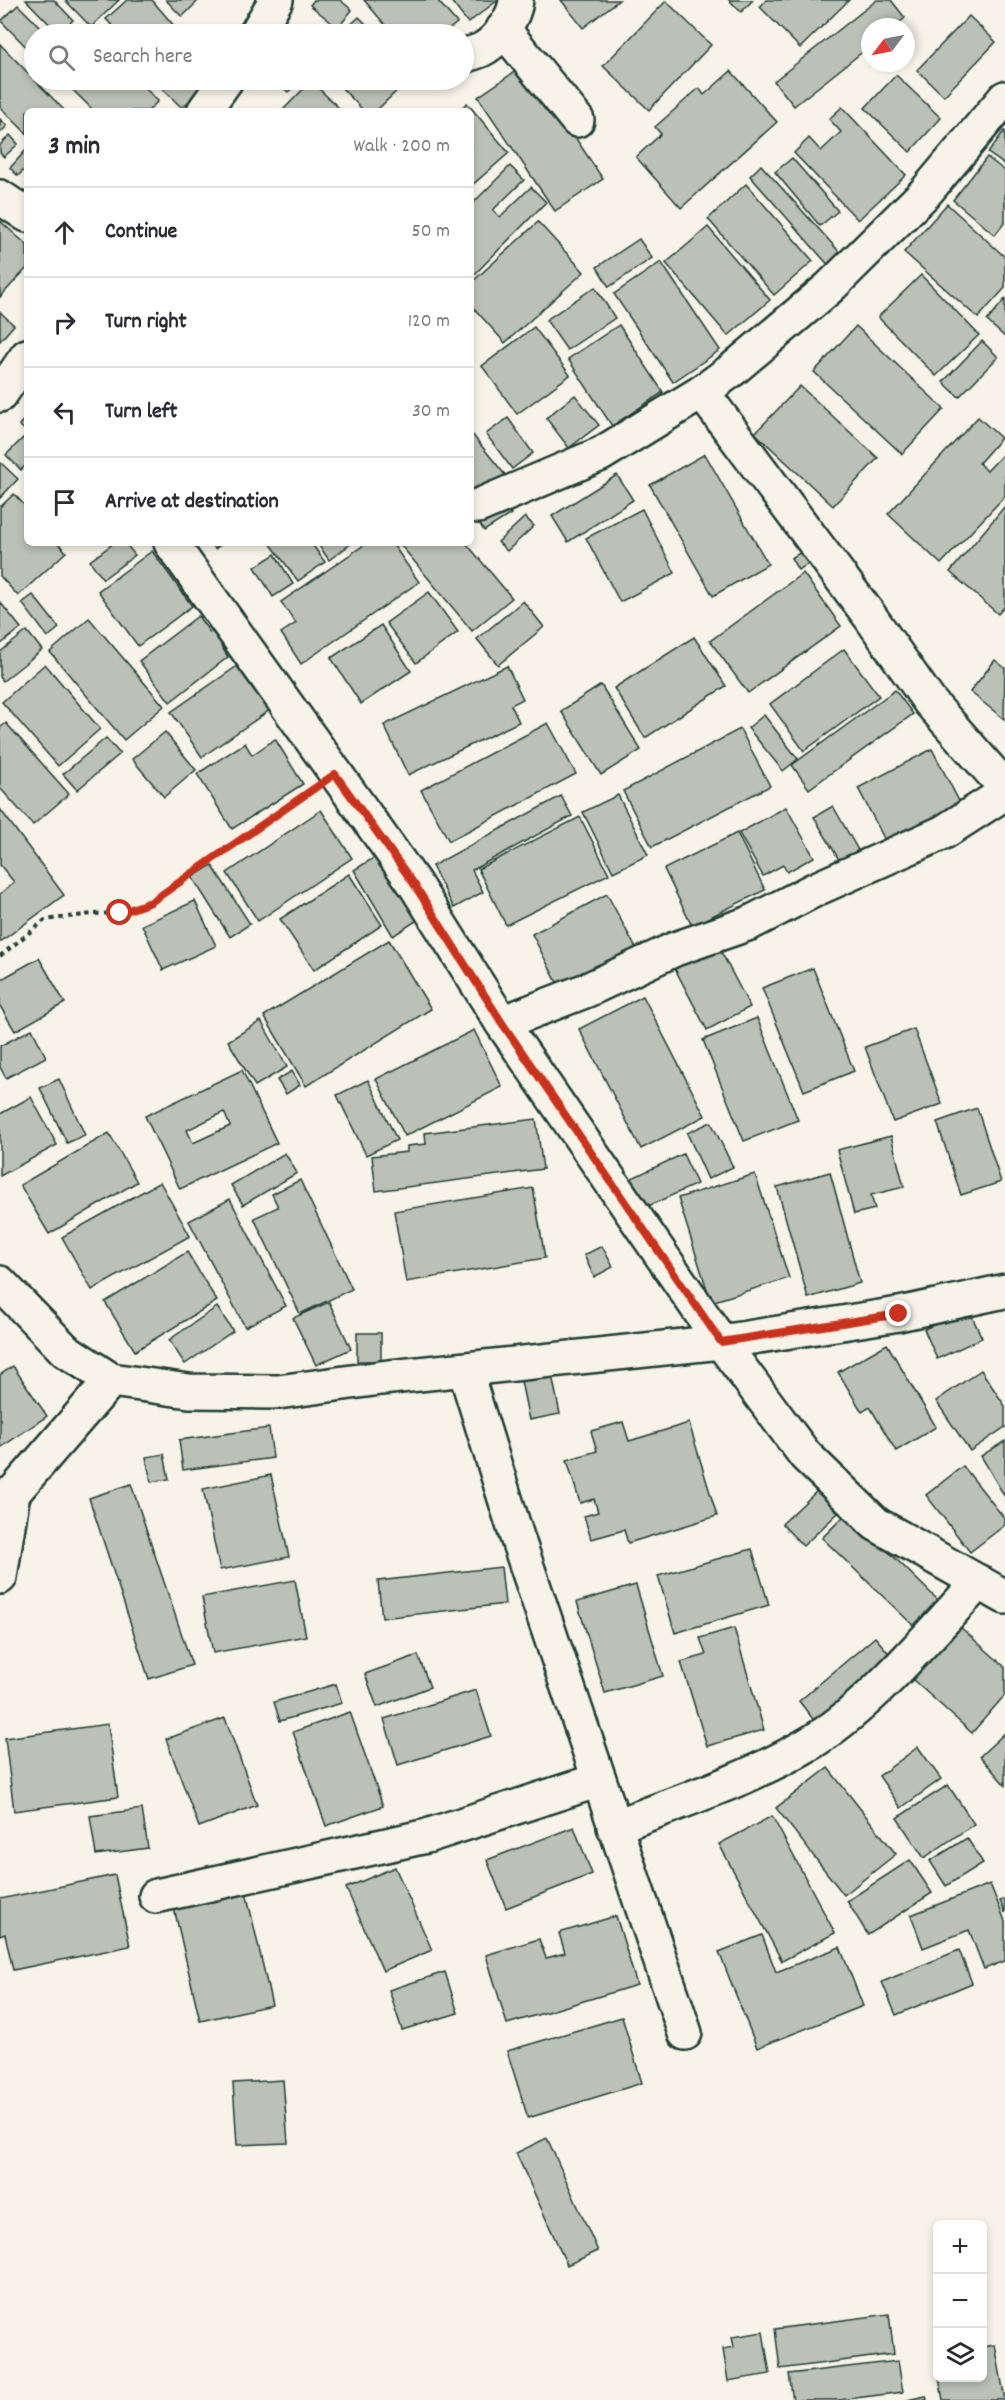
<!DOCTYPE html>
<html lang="en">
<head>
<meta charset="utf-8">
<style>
	:root { --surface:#fff; --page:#f7f7f7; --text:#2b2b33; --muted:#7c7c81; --line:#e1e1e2 }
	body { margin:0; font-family:Dekko,sans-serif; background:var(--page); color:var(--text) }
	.controls { position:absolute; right:18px; bottom:18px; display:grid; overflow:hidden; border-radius:9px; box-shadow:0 3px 9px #0003 }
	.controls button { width:54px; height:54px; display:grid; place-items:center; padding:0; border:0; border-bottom:2px solid var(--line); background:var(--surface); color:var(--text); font:30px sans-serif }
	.compass { position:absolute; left:861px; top:18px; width:54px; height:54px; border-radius:50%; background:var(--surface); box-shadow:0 3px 9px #0003; rotate:238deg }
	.stop { position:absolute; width:18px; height:18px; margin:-14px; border:4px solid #c8321e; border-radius:50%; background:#fff }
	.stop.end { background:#c8321e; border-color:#fff; box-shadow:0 2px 6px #0008 }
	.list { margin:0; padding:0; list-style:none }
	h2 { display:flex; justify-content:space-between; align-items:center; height:78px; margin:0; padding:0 24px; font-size:26px }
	h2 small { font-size:20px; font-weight:400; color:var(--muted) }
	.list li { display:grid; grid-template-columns:39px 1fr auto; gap:18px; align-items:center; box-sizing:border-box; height:90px; padding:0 24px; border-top:2px solid var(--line) }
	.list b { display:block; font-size:22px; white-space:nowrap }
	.list em { font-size:20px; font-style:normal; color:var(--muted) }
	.icon { flex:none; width:33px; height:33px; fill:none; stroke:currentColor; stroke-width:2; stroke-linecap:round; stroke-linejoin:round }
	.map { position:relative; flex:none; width:1005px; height:2400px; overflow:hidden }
	.search { position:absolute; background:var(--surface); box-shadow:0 3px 9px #0003; left:24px; top:24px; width:450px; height:66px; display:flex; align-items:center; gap:15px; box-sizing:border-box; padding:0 21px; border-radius:33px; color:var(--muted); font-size:22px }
	.panel { position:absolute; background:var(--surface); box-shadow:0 3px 9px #0003; left:24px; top:108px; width:450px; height:438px; border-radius:9px }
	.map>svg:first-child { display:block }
</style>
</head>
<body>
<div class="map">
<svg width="1005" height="2400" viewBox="0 0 1005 2400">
	<rect width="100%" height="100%" fill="#f7f3e8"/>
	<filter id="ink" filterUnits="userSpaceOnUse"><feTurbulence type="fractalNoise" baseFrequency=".0167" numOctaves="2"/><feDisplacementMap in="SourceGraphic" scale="12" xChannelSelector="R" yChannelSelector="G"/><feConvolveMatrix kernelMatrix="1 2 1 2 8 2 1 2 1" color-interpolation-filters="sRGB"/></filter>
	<g filter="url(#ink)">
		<!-- building -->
		<g fill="#bbc1b6" stroke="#1f3d34" stroke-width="1.5" fill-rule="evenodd">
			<path d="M26,0H54L73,20L59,34Z"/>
			<path d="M65,0H119L91,27Z"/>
			<path d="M127,0H152L181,34H120L106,19Z"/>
			<path d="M166,0H199L182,17Z"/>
			<path d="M314,0H340L352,10L338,28L310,5Z"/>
			<path d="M364,0H437L457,23L443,34H393Z"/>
			<path d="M450,0H498L468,23Z"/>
			<path d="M561,0H619L583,28Z"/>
			<path d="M729,0H753L741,12Z"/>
			<path d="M766,0H849L800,48L760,7Z"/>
			<path d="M877,0H891L905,18L894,27H870V46L794,106L774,81Z"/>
			<path d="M666,1L711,45L649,110L603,66Z"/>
			<path d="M18,5L47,34H34V55L1,21Z"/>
			<path d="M969,16L996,42L944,96L917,70Z"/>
			<path d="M359,17L376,34H341Z"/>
			<path d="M84,26L93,34H76Z"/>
			<path d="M0,44L65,111H27V134L0,107Z"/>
			<path d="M526,64L603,179L555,211L478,97Z"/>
			<path d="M731,71L777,122L681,208L636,157L661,134L655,127L699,88L704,95Z"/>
			<path d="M896,75L941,118L910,152L865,108Z"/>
			<path d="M63,80H137L158,101L148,111H94Z"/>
			<path d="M166,80H211L182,108L160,86Z"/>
			<path d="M275,80H301L288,92Z"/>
			<path d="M334,80H408L376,111H364Z"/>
			<path d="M311,81L342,111H282Z"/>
			<path d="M467,103L509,153L471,186V111H458Z"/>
			<path d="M842,107L906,175L858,220L794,153L809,138L821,151L841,132L829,119Z"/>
			<path d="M0,119L7,126L0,133Z"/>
			<path d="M1004,131H1005V165L988,153Z"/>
			<path d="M10,135L18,144L4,157L0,153V145Z"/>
			<path d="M27,149V167L18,176L10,168Z"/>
			<path d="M987,157L1005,171V222L995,235L953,200Z"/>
			<path d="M792,158L838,211L820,226L775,172Z"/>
			<path d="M761,165L844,257L831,268L750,176Z"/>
			<path d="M510,166L524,180L493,210L500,217L531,187L546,202L471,278V205Z"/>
			<path d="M746,184L813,261L774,295L708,219Z"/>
			<path d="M947,204L1005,257V288L978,318L904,252Z"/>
			<path d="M0,221L27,245V268L0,297Z"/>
			<path d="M538,222L584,272L505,343L471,305V283Z"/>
			<path d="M708,227L770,300L728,336L666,263Z"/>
			<path d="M639,239L652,258L609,287L597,267Z"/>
			<path d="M661,262L720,350L673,382L614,294Z"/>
			<path d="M921,275L979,335L936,376L878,317Z"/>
			<path d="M595,287L615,318L567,350L546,320Z"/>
			<path d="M1005,299V337L987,321Z"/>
			<path d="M0,312L14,325L0,341Z"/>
			<path d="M619,325L663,392L612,426L568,359Z"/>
			<path d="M856,326L944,409L902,454L814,372Z"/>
			<path d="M534,327L570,375L517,414L482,366Z"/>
			<path d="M982,341L998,357L959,397L943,382Z"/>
			<path d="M800,386L878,458L833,506L755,433Z"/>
			<path d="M575,395L599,425L569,448L546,418Z"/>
			<path d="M27,416V432L19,425Z"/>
			<path d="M978,417L1001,438L979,463L987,471L1005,452V496L941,564L888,514Z"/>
			<path d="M508,418L533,453L512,469L486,434Z"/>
			<path d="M471,433L506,476L471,504Z"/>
			<path d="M23,438L27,441V464L21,470L6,455Z"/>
			<path d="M705,454L768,564L713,596L650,485Z"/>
			<path d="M1,463L18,479L0,498V464Z"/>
			<path d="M617,475L633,500L568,542L552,516Z"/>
			<path d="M14,494L27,508V543H58L66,552L18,596L0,576V507Z"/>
			<path d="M504,503L511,514L484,531L477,519Z"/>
			<path d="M1005,506V606L998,614L950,572Z"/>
			<path d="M642,509L675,573L620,602L586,538Z"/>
			<path d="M525,517L534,526L507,551L498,542Z"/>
			<path d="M114,543H125L135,555L103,579L90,561Z"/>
			<path d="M211,543H223L215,549Z"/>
			<path d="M270,543H311L325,562L298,581Z"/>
			<path d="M317,543H352L329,560Z"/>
			<path d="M367,543H392L419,582L301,664L281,633L296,623L281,602Z"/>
			<path d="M399,543H466L512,598L472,631Z"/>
			<path d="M812,546L819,558L798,570L791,558Z"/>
			<path d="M152,551L192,606L138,646L98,591Z"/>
			<path d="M275,554L293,584L273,597L255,567Z"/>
			<path d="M803,573L841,626L748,693L710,641Z"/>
			<path d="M429,592L458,632L416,663L386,623Z"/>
			<path d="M33,595L59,628L48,637L22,603Z"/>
			<path d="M523,601L544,627L498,665L477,639Z"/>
			<path d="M0,602L21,628L0,645Z"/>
			<path d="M198,616L210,633L216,628L227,642L221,646L228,657L170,702L139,661Z"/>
			<path d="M89,618L164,706L124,740L50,652Z"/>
			<path d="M381,625L411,671L361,704L331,658Z"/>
			<path d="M27,631L42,650L3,681L0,677V652Z"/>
			<path d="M694,637L726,686L645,738L614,688Z"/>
			<path d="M844,649L879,696L804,751L770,704Z"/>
			<path d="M995,660L1005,668L1004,719L970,692Z"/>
			<path d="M243,662L274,707L202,757L171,712Z"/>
			<path d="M45,664L100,729L58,766L2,702Z"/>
			<path d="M507,666L523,699L511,705L519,722L408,775L384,725Z"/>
			<path d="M601,685L641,750L601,775L561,711Z"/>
			<path d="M895,690L913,714L809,789L792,765Z"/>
			<path d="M764,715L798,759L783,771L748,728Z"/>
			<path d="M6,723L69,794L33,825L0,788V728Z"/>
			<path d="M548,723L576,774L449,841L421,790Z"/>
			<path d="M740,729L770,786L652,847L623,791Z"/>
			<path d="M165,732L196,770L164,797L132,759Z"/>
			<path d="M106,738L120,754L77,790L63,774Z"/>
			<path d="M275,739L303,784L232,829L197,774L245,743L252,755Z"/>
			<path d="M932,749L961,805L887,844L858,788Z"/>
			<path d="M618,795L648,855L613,872L583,812Z"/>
			<path d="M561,796L572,816L472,870L483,892L454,908L432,866Z"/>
			<path d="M833,806L863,859L845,870L814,817Z"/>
			<path d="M786,807L814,857L787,872L783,865L763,876L739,833Z"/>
			<path d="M0,809L64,895L0,942V894L14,882L0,865Z"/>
			<path d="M321,810L352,858L258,921L227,873Z"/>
			<path d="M580,817L609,874L506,925L478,869Z"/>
			<path d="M737,833L765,890L692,926L664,869Z"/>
			<path d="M380,854L419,919L393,936L354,870Z"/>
			<path d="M212,865L250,924L230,937L192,877Z"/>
			<path d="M349,874L382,925L314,970L280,919Z"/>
			<path d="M607,894L639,954L563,994L532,934Z"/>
			<path d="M195,901L216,946L163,970L142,925Z"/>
			<path d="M389,940L431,1009L306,1086L264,1016Z"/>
			<path d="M717,944L750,1007L707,1030L674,967Z"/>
			<path d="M39,958L65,1003L15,1031L0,1006V980Z"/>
			<path d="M813,968L854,1071L804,1091L762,988Z"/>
			<path d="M643,996L705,1116L641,1149L579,1029Z"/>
			<path d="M757,1018L798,1120L744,1141L703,1040Z"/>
			<path d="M261,1021L287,1067L255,1086L228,1041Z"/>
			<path d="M32,1029L46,1057L6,1078L0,1067V1046Z"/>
			<path d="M914,1029L942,1104L893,1122L865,1047Z"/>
			<path d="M474,1030L502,1087L405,1136L376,1079Z"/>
			<path d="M242,1070L277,1143L180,1189L145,1116ZM224,1112L230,1126L193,1143L187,1130Z"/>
			<path d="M292,1071L300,1085L286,1094L277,1080Z"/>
			<path d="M59,1079L85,1135L67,1143L40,1088Z"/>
			<path d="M368,1080L397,1140L366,1155L337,1095Z"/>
			<path d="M31,1097L57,1145L0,1176V1114Z"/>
			<path d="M977,1108L1001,1182L961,1195L937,1122Z"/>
			<path d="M536,1119L543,1169L376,1191L372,1156L407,1152V1146L426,1144L425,1133Z"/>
			<path d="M711,1122L733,1167L708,1179L687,1133Z"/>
			<path d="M109,1133L137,1182L49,1234L20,1185Z"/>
			<path d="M891,1136L904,1187L871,1195L875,1209L854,1214L837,1150Z"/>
			<path d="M285,1153L297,1173L243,1205L231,1185Z"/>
			<path d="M683,1154L697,1184L644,1208L630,1179Z"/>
			<path d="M830,1172L860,1283L808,1298L777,1187Z"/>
			<path d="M755,1174L789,1278L711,1302L678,1198Z"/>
			<path d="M300,1180L352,1289L300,1314L254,1218L278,1207L272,1194Z"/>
			<path d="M160,1182L190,1236L92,1290L62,1237Z"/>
			<path d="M533,1188L545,1258L406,1282L394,1211Z"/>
			<path d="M230,1199L286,1306L245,1327L189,1221Z"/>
			<path d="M602,1246L613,1267L594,1277L584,1255Z"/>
			<path d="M187,1252L217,1301L135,1351L105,1302Z"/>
			<path d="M329,1302L351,1349L316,1365L293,1318Z"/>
			<path d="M217,1307L233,1331L185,1364L169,1340Z"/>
			<path d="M969,1310L982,1338L937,1359L924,1329Z"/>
			<rect x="357" y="1333" width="24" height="28"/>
			<path d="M887,1344L936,1427L896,1451L870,1407L862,1412L838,1372Z"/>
			<path d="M13,1366L47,1416L0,1448V1375Z"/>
			<path d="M981,1370L1005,1406V1427L970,1451L936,1401Z"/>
			<path d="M552,1375L560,1414L529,1420L521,1381Z"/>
			<path d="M623,1422L629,1441L689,1423L717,1516L628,1543L624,1530L591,1539L584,1516L598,1512L594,1499L580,1503L567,1460L597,1451L591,1431Z"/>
			<path d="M269,1428L273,1458L183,1470L179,1440Z"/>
			<path d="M1005,1441V1497L981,1456Z"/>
			<path d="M164,1454L169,1479L151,1482L146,1457Z"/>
			<path d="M963,1466L1005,1519V1525L970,1552L926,1495Z"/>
			<path d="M271,1475L289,1557L220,1570L203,1489Z"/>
			<path d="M131,1484L192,1665L149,1679L89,1498Z"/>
			<path d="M818,1490L838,1513L803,1546L782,1524Z"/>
			<path d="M848,1512L941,1603L917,1629L822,1538Z"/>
			<path d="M752,1549L769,1605L675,1633L658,1576Z"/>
			<path d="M501,1567L505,1604L382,1618L378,1581Z"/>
			<path d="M295,1580L306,1636L213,1653L202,1597Z"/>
			<path d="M636,1585L663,1676L605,1693L577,1602Z"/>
			<path d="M959,1626L1005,1667V1695L972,1733L912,1679Z"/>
			<path d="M734,1628L764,1730L707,1746L681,1662L706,1655L700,1638Z"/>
			<path d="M875,1637L892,1657L816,1723L799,1701Z"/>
			<path d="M418,1655L430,1687L377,1707L365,1674Z"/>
			<path d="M336,1684L342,1703L280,1721L274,1702Z"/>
			<path d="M476,1690L491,1736L398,1765L384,1719Z"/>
			<path d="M350,1712L383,1806L326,1826L293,1732Z"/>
			<path d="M225,1718L257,1805L199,1827L166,1739Z"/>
			<path d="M108,1724L118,1797L14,1811L5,1738Z"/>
			<path d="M1005,1733V1785L980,1756Z"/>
			<path d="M918,1747L941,1779L901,1808L879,1776Z"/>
			<path d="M828,1768L896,1854L844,1895L776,1808Z"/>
			<path d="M948,1785L974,1824L924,1858L897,1818Z"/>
			<path d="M142,1809L148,1848L96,1855L90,1816Z"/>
			<path d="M772,1816L835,1933L782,1961L719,1844Z"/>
			<path d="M574,1827L592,1874L506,1908L487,1860Z"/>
			<path d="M967,1838L983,1863L946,1886L930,1861Z"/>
			<path d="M910,1860L932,1893L868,1935L847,1901Z"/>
			<path d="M395,1867L432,1950L383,1971L346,1888Z"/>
			<path d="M115,1875L130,1946L13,1970L5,1934L0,1936V1899Z"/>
			<path d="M990,1884L1005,1921V1961L984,1969L969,1930L923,1948L911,1915Z"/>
			<path d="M246,1892L272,2005L200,2021L174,1908Z"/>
			<path d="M1005,1899V1913L1000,1901Z"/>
			<path d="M616,1916L637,1985L507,2024L486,1955L539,1939L546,1958L565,1953L559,1933Z"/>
			<path d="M762,1935L776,1972L840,1947L863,2006L757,2048L719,1952Z"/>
			<path d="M959,1950L972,1983L896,2015L882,1982Z"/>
			<path d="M445,1972L458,2013L402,2030L389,1990Z"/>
			<path d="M622,2017L642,2083L528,2118L507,2051Z"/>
			<path d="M283,2080L288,2143L237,2145L233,2083Z"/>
			<path d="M547,2138L598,2251L567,2265L516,2153Z"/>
			<path d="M889,2314L894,2354L780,2369L775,2329Z"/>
			<path d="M763,2332L770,2374L728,2381L723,2349L734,2347L732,2337Z"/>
			<path d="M995,2345L1005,2400H943L939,2378H982V2347Z"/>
			<path d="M898,2361L903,2392L839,2400H793L789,2374Z"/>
			<path d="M926,2396L927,2400H907Z"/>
		</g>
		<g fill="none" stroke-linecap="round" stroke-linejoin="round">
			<defs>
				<g id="minor">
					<path d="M503,29L577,120"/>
					<path d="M256,34L276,0"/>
					<path d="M464,56C470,53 480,52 486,47C499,39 515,16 516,0"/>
					<path d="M204,111L226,80"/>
					<path d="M0,197L27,215"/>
					<path d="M702,392L869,615L929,701L1005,787"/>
					<path d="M0,395L27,356"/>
					<path d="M478,506L601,454L702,392L732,370L830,287L925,193L1005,98"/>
					<path d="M171,543L414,883L502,1023L587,990L675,949L750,923L816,889L944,832L1005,793"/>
					<path d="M502,1023L721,1342L805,1455L876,1524L1005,1597"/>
					<path d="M0,1283L65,1350L111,1380L189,1391L278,1392L381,1378L721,1342L899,1314L1005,1291"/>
					<path d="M465,1370L517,1537L685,2033"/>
					<path d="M0,1497L13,1493L111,1380"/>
					<path d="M0,1577L13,1493"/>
					<path d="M614,1827C679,1802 747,1780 807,1745C870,1708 928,1635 979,1582"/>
					<path d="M156,1896L427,1836L599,1780"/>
				</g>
			</defs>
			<!-- minor casing -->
			<use href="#minor" stroke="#1f3d34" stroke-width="38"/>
			<!-- path -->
			<path stroke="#1f3d34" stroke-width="4" stroke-dasharray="4.5 4.5" stroke-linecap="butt" d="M0,956L45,920L92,914L120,913L151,902L307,793"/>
			<!-- minor -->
			<use href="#minor" stroke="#f7f3e8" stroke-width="33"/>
		</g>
	</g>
	<g fill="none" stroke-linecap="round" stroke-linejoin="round" filter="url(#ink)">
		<!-- route -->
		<path stroke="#c8321e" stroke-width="8" d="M120,913L151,902L335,774L414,884L502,1023L721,1342L899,1314"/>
	</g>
</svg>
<div class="controls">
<button>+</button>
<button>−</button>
<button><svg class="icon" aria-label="layers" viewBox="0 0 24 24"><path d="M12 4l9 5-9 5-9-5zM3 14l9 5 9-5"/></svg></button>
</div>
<svg class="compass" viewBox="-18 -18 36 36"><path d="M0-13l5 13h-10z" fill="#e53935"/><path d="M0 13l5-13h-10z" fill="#7c7c81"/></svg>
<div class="stop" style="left:120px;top:913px"></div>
<div class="stop end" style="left:899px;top:1314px"></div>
<div class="search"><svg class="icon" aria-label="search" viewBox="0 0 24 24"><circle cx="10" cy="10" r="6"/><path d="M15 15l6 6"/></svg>Search here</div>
<section class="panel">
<h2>3 min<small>Walk · 200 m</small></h2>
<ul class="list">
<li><svg class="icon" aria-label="ahead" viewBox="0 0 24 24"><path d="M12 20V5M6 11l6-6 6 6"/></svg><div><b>Continue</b></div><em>50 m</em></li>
<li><svg class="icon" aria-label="right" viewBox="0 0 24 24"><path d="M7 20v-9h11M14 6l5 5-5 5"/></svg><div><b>Turn right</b></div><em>120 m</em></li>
<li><svg class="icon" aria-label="left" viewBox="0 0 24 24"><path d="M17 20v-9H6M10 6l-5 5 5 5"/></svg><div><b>Turn left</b></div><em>30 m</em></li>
<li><svg class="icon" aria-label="arrive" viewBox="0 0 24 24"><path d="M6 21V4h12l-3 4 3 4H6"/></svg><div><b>Arrive at destination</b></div></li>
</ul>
</section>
</div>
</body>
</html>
